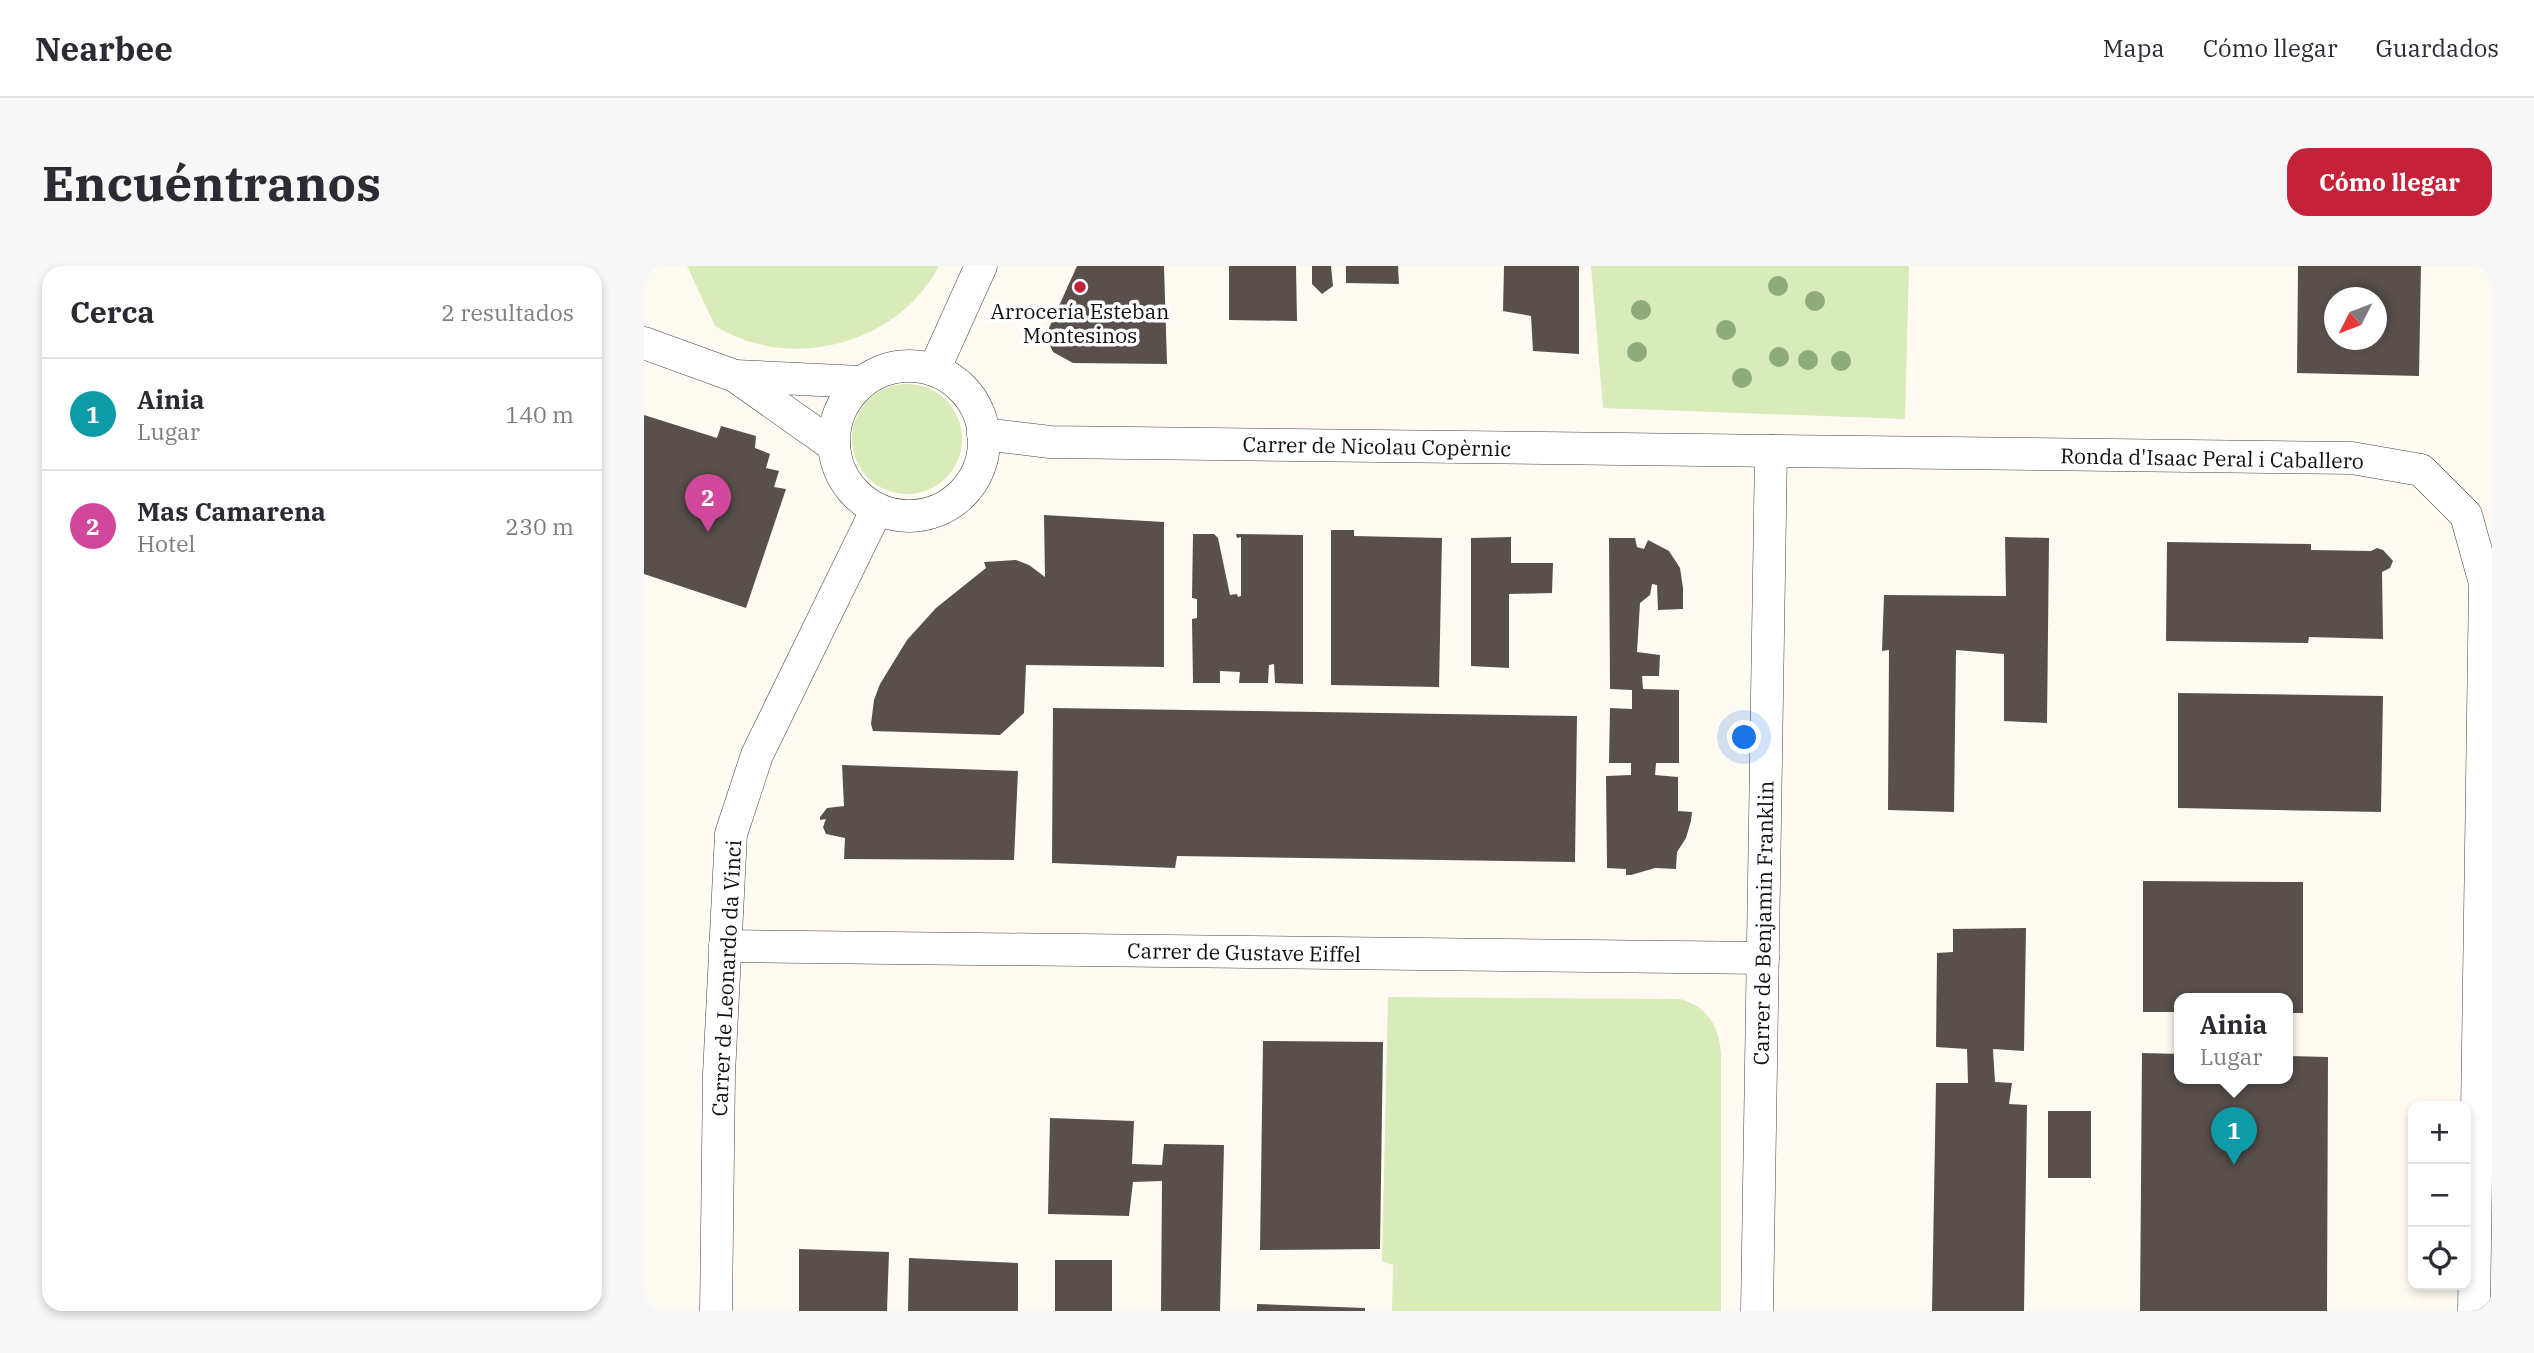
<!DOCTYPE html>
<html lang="es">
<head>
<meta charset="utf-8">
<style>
	:root { --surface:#fff; --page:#f7f7f7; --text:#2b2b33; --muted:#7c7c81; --line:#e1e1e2; --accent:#c52239 }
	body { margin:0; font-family:"IBM Plex Serif",serif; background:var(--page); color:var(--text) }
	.controls { position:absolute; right:21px; bottom:21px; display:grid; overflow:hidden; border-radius:14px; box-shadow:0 4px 10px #0003 }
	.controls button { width:63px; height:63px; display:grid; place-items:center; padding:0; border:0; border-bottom:2px solid var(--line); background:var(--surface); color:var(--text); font:35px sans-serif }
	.compass { position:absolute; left:1680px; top:21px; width:63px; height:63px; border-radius:50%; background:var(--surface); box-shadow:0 4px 10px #0003; rotate:228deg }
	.you { position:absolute; left:1101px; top:472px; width:24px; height:24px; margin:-18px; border:5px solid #fff; border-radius:50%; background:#1a73e8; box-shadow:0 0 0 10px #1a73e833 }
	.badge { display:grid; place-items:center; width:46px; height:46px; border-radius:50%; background:var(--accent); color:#fff; font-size:23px; font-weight:700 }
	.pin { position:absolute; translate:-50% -58px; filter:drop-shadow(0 2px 4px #0008) }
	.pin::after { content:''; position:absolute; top:37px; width:24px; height:21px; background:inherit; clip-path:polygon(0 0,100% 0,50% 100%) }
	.popup { position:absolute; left:1530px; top:727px; width:119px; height:91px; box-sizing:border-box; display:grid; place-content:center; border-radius:14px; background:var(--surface); filter:drop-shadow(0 2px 5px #0005); font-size:23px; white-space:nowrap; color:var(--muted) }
	.popup b { font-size:26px; color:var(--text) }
	.popup::after { content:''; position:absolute; left:50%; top:100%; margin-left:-14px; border:14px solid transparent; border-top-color:var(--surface) }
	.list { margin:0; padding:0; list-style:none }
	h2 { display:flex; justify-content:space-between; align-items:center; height:91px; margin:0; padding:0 28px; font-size:30px }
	h2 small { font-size:23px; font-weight:400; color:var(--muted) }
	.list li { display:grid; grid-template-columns:46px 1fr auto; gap:21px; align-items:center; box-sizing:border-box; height:112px; padding:0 28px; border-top:2px solid var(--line) }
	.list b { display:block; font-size:26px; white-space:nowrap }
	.list p { margin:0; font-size:23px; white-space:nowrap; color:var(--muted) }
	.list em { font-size:23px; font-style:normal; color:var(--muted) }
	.icon { flex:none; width:38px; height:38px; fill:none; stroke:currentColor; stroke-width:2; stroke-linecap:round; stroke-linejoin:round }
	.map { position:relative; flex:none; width:1848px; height:1045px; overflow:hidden; border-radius:21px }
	header { display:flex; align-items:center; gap:42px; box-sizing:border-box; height:98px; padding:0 35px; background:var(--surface); border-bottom:2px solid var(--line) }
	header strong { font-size:33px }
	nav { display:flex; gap:38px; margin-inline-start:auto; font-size:24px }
	.intro { display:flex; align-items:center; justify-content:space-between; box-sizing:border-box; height:168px; padding:0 42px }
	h1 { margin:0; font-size:49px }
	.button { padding:18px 32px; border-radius:21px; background:var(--accent); color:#fff; font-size:24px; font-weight:700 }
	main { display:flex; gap:42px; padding:0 42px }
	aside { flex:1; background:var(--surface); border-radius:21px; box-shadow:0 4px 10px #0003 }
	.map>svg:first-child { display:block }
</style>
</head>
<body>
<header>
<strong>Nearbee</strong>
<nav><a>Mapa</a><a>Cómo llegar</a><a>Guardados</a></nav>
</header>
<div class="intro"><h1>Encuéntranos</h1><a class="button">Cómo llegar</a></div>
<main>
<aside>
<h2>Cerca<small>2 resultados</small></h2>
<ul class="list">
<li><span class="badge" style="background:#0f9aa8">1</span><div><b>Ainia</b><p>Lugar</p></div><em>140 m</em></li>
<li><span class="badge" style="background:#d1479c">2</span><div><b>Mas Camarena</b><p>Hotel</p></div><em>230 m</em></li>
</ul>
</aside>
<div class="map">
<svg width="1848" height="1045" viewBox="0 0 1848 1045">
	<rect width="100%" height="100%" fill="#fffbf2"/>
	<!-- green -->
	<g fill="#d8ebb9">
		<path d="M43,0H295C254,78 148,107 71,60Z"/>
		<path d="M947,0H1265L1261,153L959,142Z"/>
		<circle cx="263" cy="173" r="55"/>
		<path d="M744,731L1036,733C1063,740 1075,760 1077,787V1045H748L749,999L738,995Z"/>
	</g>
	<!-- building -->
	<g fill="#594f4b" fill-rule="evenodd">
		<path d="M433,0H520L523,98L429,97L409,86L403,73L405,62Z"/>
		<path d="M585,0H652L653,55L585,54Z"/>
		<path d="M668,0H687L689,20L678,28L668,18Z"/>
		<path d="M702,0H754L755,18L702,17Z"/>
		<path d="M860,0H935V88L889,85L887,50L859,45Z"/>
		<path d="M1654,0H1777L1775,110L1653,107ZM1690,32H1732V74H1690Z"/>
		<path d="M0,149L73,172L77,160L112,170L111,182L126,188L122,202L135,205L130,221L142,223L102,342L0,308Z"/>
		<path d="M400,249L520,256V401L382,399L380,447L356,469L229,465L227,458L230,434L236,418L263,374L292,342L342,302L340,296L372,294L385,299L401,311Z"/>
		<path d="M687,264H710V270L798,272L795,421L687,419Z"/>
		<path d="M549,268H570L574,272L586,329L593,328L594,331L597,330V271L593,272L592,268L659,269V418L631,417L630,398L625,399L624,417H595L596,406L576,405V417H549L548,353L553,352V333L548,332Z"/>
		<path d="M867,271V297H909L908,327L865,328V402L827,400V272Z"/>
		<path d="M1361,271L1405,272L1403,457L1360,455V388L1312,384L1310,546L1244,544L1245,384L1238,385L1240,329L1362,330Z"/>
		<path d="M965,272H991L993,281L1000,283L1004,274L1025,285L1036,302L1039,322V343L1014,344L1013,319L1008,318L1006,329L996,337L993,386L1016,389L1015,410H998L999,423L1035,424V497H1012L1011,509L1034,511V545L1048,546L1047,555L1042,572L1033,586L1032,603L1011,602L987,609H982V603L963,602L962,510L987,509V497H965L966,442L988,443V424L966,423Z"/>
		<path d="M1523,276L1667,278V284L1727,285L1733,282L1739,284L1749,295L1746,302L1738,306L1739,373L1665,371L1664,377L1522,375Z"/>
		<path d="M1534,427L1739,430L1737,546L1534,542Z"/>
		<path d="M409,442L933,450L931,596L533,590L531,602L408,597Z"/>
		<path d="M198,499L374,505L370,594L200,593L201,572L182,568L179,561L182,553L176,554V551L183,542L200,540Z"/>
		<path d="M1499,615L1659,616V747H1644V733H1536V746H1499Z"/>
		<path d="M1382,662L1380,785L1349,783L1351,816L1368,817L1365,838L1383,839L1380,1045H1288L1292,817H1324L1323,783L1292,781L1293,687L1309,686V663Z"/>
		<path d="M619,775L739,776L736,983L616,984Z"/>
		<path d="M1498,787L1536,788V813H1644V790L1684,791L1683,1045H1496Z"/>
		<rect x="1404" y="845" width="43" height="67"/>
		<path d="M406,852L490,855L488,898L518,899L520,878L580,879L576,1045H517L518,915L489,916L485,950L404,948Z"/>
		<path d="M155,983L245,986L243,1045H155Z"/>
		<path d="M265,992L374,997V1045H264Z"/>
		<rect x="411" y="994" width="57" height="51"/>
		<path d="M613,1038L721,1042V1045H613Z"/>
	</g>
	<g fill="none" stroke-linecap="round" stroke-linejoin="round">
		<defs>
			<g id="street">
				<path d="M0,77L91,110L190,180"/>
				<circle cx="265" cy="175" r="75"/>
				<path d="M290,104L337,0"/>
				<path d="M91,110L217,116"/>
				<path d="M339,168L406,176L1708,192L1777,204L1822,249L1841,317L1830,1045"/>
				<path d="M81,680L1119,692"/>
				<path d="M72,1045L75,808L87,568L113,489L233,243"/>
				<path d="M1113,1045L1127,185"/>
			</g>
		</defs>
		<!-- street casing -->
		<use href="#street" stroke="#424242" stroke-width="33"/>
		<!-- street -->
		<use href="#street" stroke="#fff" stroke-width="32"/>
	</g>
	<!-- trees -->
	<g fill="#8fab7c">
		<circle cx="1134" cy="20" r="10"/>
		<circle cx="1171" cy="35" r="10"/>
		<circle cx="997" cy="44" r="10"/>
		<circle cx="1082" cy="64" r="10"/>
		<circle cx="993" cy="86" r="10"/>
		<circle cx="1135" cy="91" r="10"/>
		<circle cx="1164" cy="94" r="10"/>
		<circle cx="1197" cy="95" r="10"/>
		<circle cx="1098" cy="112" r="10"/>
	</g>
	<!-- markers -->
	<circle fill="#c52239" stroke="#fff" stroke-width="2.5" cx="436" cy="21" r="7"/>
	<g text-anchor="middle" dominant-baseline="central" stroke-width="7" stroke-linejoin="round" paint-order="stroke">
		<!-- poi labels -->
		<g font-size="21" fill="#0f0f0f" stroke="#fff">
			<text x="436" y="45">Arrocería Esteban<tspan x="436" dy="24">Montesinos</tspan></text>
		</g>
		<!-- street labels -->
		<g font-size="21" fill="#0f0f0f" stroke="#fff">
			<text transform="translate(733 180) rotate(1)">Carrer de Nicolau Copèrnic</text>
			<text transform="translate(1568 192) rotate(1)">Ronda d'Isaac Peral i Caballero</text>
			<text transform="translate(1119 657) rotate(-89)">Carrer de Benjamin Franklin</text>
			<text transform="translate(600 686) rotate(1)">Carrer de Gustave Eiffel</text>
			<text transform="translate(82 712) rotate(-87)">Carrer de Leonardo da Vinci</text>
		</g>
	</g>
</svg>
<div class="controls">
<button>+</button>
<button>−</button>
<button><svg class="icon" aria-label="locate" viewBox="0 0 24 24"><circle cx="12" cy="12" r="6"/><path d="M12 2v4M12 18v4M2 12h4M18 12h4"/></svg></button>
</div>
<svg class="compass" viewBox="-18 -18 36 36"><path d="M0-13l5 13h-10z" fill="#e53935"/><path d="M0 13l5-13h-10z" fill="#7c7c81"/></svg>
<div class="you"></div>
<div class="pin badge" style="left:1590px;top:899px;background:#0f9aa8">1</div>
<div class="popup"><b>Ainia</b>Lugar</div>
<div class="pin badge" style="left:64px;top:266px;background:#d1479c">2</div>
</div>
</main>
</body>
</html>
